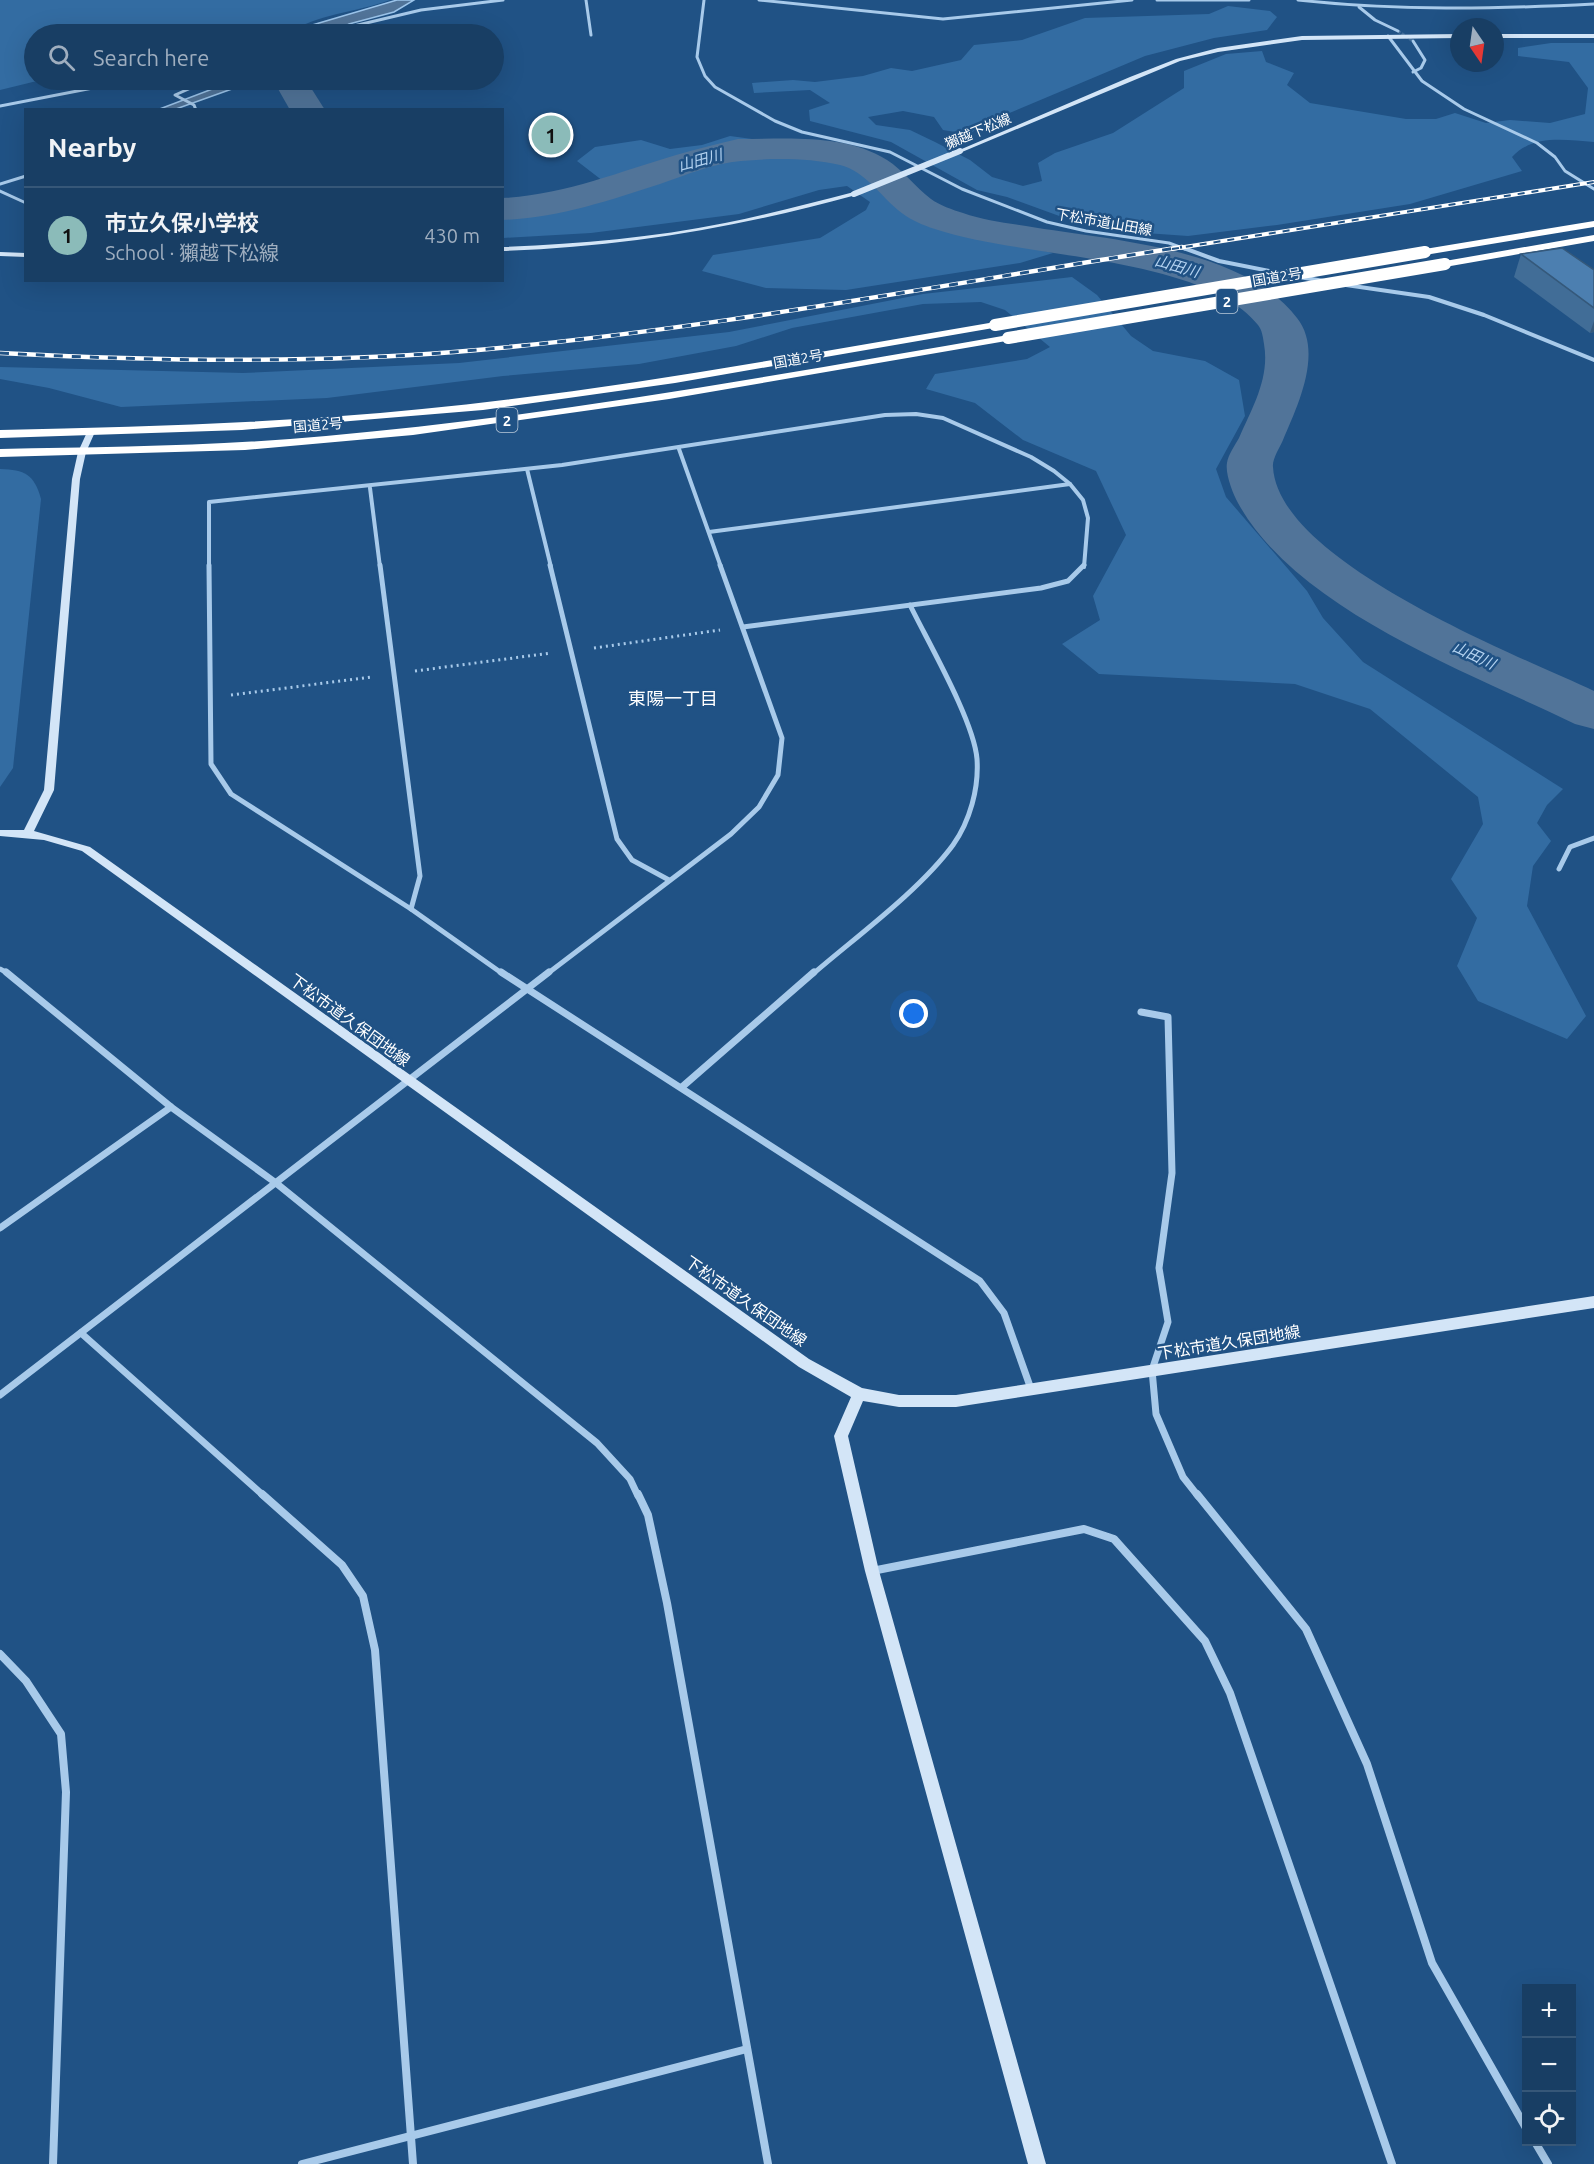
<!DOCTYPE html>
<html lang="en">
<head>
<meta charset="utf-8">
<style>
	:root { --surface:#183e64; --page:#21456a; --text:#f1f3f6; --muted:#9faebf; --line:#365778; --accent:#8bbbb9 }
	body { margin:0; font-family:Ubuntu,"Noto Sans JP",sans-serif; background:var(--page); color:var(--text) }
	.controls { position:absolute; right:18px; bottom:18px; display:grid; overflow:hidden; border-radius:0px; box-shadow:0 6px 24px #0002 }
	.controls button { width:54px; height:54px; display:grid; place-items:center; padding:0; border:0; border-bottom:2px solid var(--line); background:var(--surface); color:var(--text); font:30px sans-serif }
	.compass { position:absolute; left:1450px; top:18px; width:54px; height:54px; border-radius:50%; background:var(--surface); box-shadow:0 6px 24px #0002; rotate:167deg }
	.you { position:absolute; left:914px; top:1014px; width:21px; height:21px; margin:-15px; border:4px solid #fff; border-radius:50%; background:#1a73e8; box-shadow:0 0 0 9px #1a73e833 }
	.badge { display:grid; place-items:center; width:39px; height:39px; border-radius:50%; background:var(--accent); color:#111; font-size:20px; font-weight:700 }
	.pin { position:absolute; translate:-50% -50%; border:3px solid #fff; box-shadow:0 2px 6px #0006 }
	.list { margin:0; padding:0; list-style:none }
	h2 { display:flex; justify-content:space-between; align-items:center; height:78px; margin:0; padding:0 24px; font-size:26px }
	h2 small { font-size:20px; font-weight:400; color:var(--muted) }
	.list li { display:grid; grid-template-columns:39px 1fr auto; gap:18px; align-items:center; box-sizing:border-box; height:96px; padding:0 24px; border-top:2px solid var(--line) }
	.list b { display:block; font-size:22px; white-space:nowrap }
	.list p { margin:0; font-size:20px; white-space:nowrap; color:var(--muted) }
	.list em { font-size:20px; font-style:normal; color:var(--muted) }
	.icon { flex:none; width:33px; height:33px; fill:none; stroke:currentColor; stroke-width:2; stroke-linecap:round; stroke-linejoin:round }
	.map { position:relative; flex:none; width:1594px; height:2164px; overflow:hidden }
	.search { position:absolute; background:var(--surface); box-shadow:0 6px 24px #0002; left:24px; top:24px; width:480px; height:66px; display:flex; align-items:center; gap:15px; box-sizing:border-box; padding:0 21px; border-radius:33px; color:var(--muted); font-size:22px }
	.panel { position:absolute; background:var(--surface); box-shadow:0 6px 24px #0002; left:24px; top:108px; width:480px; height:174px; border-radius:0px }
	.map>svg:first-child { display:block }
</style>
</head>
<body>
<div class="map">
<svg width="1594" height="2164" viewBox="0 0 1594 2164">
	<rect width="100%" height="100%" fill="#205285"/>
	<!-- green -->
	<g fill="#336ca2">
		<path d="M0,0H390C355,13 318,13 287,34H34V80H41L0,90Z"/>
		<path d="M1228,6L1270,11L1277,17L1267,30L1214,38L1145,56L1007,114L968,134L943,130L934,117L903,111L868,117L876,125L910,130L935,142L970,160L992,177L1023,186L1042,181L1038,163L1055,153L1113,133L1184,88V71L1226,54L1262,51L1266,62L1294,73L1287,85L1310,103L1406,119H1436L1455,113L1486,123L1510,120L1550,123L1585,114L1588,88L1569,62L1518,56V48L1551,43H1594V142C1565,140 1533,134 1512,157L1522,171L1410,204L1277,225L1188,236L1131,232L1073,221L1007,197L977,190L891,142L810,121L809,110L830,103L810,90L754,93L752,83L793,80L815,82L863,76L891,68L912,71L961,60L974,45L1022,40L1085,18L1209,14Z"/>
		<path d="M730,136L752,139L774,152L849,163L873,175L903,206L930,224L1053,253L1020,263L846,290L766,288L702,271L713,255L820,238L866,210L870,202L847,186L819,190L739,214L591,233L503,238V211L542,208L616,191L577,161L595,147L641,140L670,149L702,145Z"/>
		<path d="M1072,277L1097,295L1131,336L1153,351L1205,361L1239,380L1245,416L1216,469L1226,497L1307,591L1323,618L1363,662L1563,789L1547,805L1537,823L1551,841L1533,866L1527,906L1586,1016L1567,1039L1478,1001L1457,966L1477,918L1451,879L1483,824L1478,797L1370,709L1295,684L1099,674L1062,644L1100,620L1093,596L1126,535L1096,471L1023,440L975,403L926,389L935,374L1027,359L1050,347L1005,310L981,302L923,304L792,328L736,346L639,364L503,376L327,398L121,407L49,388L0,379V367L243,373L459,363L729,332L923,294Z"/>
		<path d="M0,469C25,470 34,474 41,499L13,768L0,787Z"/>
	</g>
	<!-- water -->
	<g fill="#517499" stroke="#9cc5eb" stroke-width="1.5">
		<path d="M397,0H414L394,12L349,24L331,34H298L309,26Z"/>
		<path d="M236,80H257L176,109L157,110Z"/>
	</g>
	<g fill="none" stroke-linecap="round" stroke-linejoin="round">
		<!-- river -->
		<g fill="#517499" fill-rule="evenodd">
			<path d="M273,80H306L325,110H290Z"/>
			<path d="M738,139C786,139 845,133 887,160C903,170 915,187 931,199C939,205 953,210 963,213C983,220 1005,223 1026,226C1108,240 1243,247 1297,318C1324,352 1297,407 1283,440C1280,447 1272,459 1273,467C1278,562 1517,655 1594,691V729L1575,724C1468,672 1297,610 1238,503C1233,494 1225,474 1227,463C1228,455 1235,445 1239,438C1252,408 1270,378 1264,344C1263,337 1262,330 1258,325C1204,256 1022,258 938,230C928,227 915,222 906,216C883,201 868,172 840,165C809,158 772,158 741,161C714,163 686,175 660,184C608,201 557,218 502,220V198C564,195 618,172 676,155C696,149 717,144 738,139Z"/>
		</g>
		<!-- street-tunnel -->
		<path stroke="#416c97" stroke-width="3" stroke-dasharray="3 1.5" stroke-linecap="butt" d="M1398,31L1413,41"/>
		<!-- path -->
		<g stroke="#a8caea" stroke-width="3" stroke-dasharray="2 4" stroke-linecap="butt">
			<path d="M594,648L720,630"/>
			<path d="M415,671L551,653"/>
			<path d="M231,695L372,677"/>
		</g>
		<!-- street-far4 -->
		<g stroke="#a8caea" stroke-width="3">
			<path d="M586,0L591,35"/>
			<path d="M704,0L697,57L705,76L715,87L775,121L802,132L890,152L962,189L1047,222L1086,231L1169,243L1185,249"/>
			<path d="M759,0L943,19L1132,0"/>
			<path d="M1157,0H1249"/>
			<path d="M1298,0C1397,11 1495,9 1594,4"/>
			<path d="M1359,7L1375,20L1398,31"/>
			<path d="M320,34L421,10L503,0"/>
			<path d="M1388,36L1422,81L1464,109L1537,143L1555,157L1565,171L1594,189"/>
			<path d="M1413,41L1425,60L1421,68L1413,72"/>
			<path d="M0,106L134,80"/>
			<path d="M196,110L194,105L175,95L209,80"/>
			<path d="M0,184L26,176"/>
			<path d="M0,191L26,203"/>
		</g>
		<!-- street-far3 -->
		<g stroke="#a8caea" stroke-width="4">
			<path d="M1181,247L1219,261L1280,273"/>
			<path d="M1299,277L1324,281"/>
			<path d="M1346,285L1429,297L1484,315L1594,360"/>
			<path d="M679,449L721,567"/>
			<path d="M527,469L551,567"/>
			<path d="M370,488L380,567"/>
			<path d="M709,532L1070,484"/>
			<path d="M209,567V502L562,465L885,415L916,414L943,418L1031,457L1054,471L1070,484L1083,500L1088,518L1084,567"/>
		</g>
		<!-- street-far2 -->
		<g stroke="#a8caea" stroke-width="5">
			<path d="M209,565L211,764L231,794L411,909L503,974"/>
			<path d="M380,565L420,876L411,909"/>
			<path d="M550,565L617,839L632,860L669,880"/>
			<path d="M743,627L1041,588L1068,581L1084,565"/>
			<path d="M1559,869L1570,847L1594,838"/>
			<path d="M0,969L9,974"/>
			<path d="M547,974L731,834L759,807L778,775L782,738L720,565"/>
			<path d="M813,974C857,936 919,891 953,845C970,821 979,788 977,759C974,721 928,642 910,605"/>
		</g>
		<!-- street-far1 -->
		<g stroke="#a8caea" stroke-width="7">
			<path d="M6,972L171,1107L276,1183L597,1443L630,1479L638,1496"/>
			<path d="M501,972L980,1281L1004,1313L1031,1389"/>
			<path d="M1141,1012L1168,1017L1172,1173L1159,1268L1168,1322L1152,1370L1156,1414L1183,1477L1198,1496"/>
			<path d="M682,1087L814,972"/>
			<path d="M0,1228L171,1107"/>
			<path d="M81,1333L264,1496"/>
			<path d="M0,1395L549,972"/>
		</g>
		<!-- street -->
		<g stroke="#a8caea" stroke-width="8">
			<path d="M262,1494L342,1565L363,1596L375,1650L413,2164"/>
			<path d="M638,1494L648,1515L667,1603L768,2164"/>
			<path d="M1197,1494L1306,1629L1367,1764L1432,1963L1526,2128"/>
			<path d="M872,1571L1084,1529L1114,1539L1205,1641L1230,1693L1392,2164"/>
			<path d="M0,1654L26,1681L61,1734L66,1792L53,2164"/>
			<path d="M1535,2142L1548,2164"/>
			<path d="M302,2164L747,2049"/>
		</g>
		<!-- secondary -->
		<g fill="#d3e5f7" fill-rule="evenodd">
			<path d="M1459,34V38L1302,40L1218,52L1180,61L962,152L957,151L1130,77L1176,59L1218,48L1302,36Z"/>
			<rect x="1495" y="34" width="99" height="4"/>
			<path d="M854,192L856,193V195C740,227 623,247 502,251V247C577,244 652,238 725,223C769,214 811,203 854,192Z"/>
			<path d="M0,252L26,253V257L0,256Z"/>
			<path d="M88,430L95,432L86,452L80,479L54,790L34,831L90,847L809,1359L862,1388L899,1395H956L1594,1296V1308L956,1407H899L863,1401L848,1436L879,1571L1046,2164H1028L865,1571L834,1436L851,1397L799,1367L82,851L44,840L0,836V830H24L44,790L72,479L78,452Z"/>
		</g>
		<!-- highway -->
		<g fill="#fff" fill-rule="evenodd">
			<path d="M1594,221V227L1425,255L1420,252L1425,249Z"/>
			<path d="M1594,235V241L1445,267L1440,264L1445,261Z"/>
			<path d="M995,322L999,323V327L675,383L483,410L242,430L0,438V430C141,427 282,423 422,409C615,390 805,354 995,322Z"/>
			<path d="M1008,335L1014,338L1012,340L669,399L413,435L245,450L0,457V449C109,447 218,446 326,436C555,416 782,374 1008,335Z"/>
		</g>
		<defs>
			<path id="rail-far1" d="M1172,249L1594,182"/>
			<path id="rail" d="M0,353C150,361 304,364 454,352C698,332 940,285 1182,247"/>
		</defs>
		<!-- rail-far1 casing -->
		<use href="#rail-far1" stroke="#fff" stroke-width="4"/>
		<!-- rail casing -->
		<use href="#rail" stroke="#fff" stroke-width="4.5"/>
		<!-- rail-far1 -->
		<use href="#rail-far1" stroke="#205285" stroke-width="2" stroke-dasharray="7" stroke-linecap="butt"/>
		<!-- rail -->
		<use href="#rail" stroke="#205285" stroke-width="3" stroke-dasharray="9" stroke-linecap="butt"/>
		<!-- secondary-bridge -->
		<path stroke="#d3e5f7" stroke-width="6" d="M854,194L960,151"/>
		<!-- highway-bridge -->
		<g stroke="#fff" stroke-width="12">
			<path d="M995,325L1425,252"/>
			<path d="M1008,338L1445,264"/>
		</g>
	</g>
	<!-- wall -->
	<path fill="#416d97" d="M1521,254L1594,270V332L1590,333L1514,277Z"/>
	<!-- shaded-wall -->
	<path fill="#35597b" d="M1594,321V332L1590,333Z"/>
	<!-- building -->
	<path fill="#4c7fb0" stroke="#35597b" stroke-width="1.5" d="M1562,248L1594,270V308L1521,254Z"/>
	<g text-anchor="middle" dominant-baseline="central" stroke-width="5" stroke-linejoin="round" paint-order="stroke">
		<!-- far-street labels -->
		<g font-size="14" fill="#fff" stroke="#205285">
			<text transform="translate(978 131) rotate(-23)">獺越下松線</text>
			<text transform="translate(1104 222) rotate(10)">下松市道山田線</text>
			<text transform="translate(1277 277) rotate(-10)">国道2号</text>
			<text transform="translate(798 359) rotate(-10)">国道2号</text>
			<text transform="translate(318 425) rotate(-5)">国道2号</text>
		</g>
		<!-- far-water labels -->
		<g font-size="15" font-style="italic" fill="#b4d3f1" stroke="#205285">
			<text transform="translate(700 160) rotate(-15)">山田川</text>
			<text transform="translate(1177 266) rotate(16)">山田川</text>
			<text transform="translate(1474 655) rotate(25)">山田川</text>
		</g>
		<!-- shield labels -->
		<g fill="#205285" stroke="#bccbda" stroke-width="1.5">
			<rect x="1216.5" y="289" width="21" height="24" rx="4.5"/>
			<rect x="496.5" y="408" width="21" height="24" rx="4.5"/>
		</g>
		<g font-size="15" font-weight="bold" fill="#fff">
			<text x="1227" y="301">2</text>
			<text x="507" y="420">2</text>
		</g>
		<!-- street labels -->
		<g font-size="16" fill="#fff" stroke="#205285">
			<text transform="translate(350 1020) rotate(36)">下松市道久保団地線</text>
			<text transform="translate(746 1301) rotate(35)">下松市道久保団地線</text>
			<text transform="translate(1229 1342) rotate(-9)">下松市道久保団地線</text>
		</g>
		<!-- neighbourhood labels -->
		<g font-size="18" fill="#fff" stroke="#205285">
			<text x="673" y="698">東陽一丁目</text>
		</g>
	</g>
</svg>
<div class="controls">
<button>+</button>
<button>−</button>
<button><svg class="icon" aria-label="locate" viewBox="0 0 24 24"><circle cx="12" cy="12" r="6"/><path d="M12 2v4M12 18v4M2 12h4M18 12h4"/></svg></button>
</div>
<svg class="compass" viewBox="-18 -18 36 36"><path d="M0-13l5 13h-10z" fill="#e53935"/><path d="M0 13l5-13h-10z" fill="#9faebf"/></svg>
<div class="you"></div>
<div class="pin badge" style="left:551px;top:135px">1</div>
<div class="search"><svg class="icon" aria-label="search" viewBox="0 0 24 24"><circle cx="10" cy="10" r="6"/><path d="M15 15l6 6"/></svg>Search here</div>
<section class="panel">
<h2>Nearby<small></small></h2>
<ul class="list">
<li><span class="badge">1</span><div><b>市立久保小学校</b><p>School · 獺越下松線</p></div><em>430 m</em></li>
</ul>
</section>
</div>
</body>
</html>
